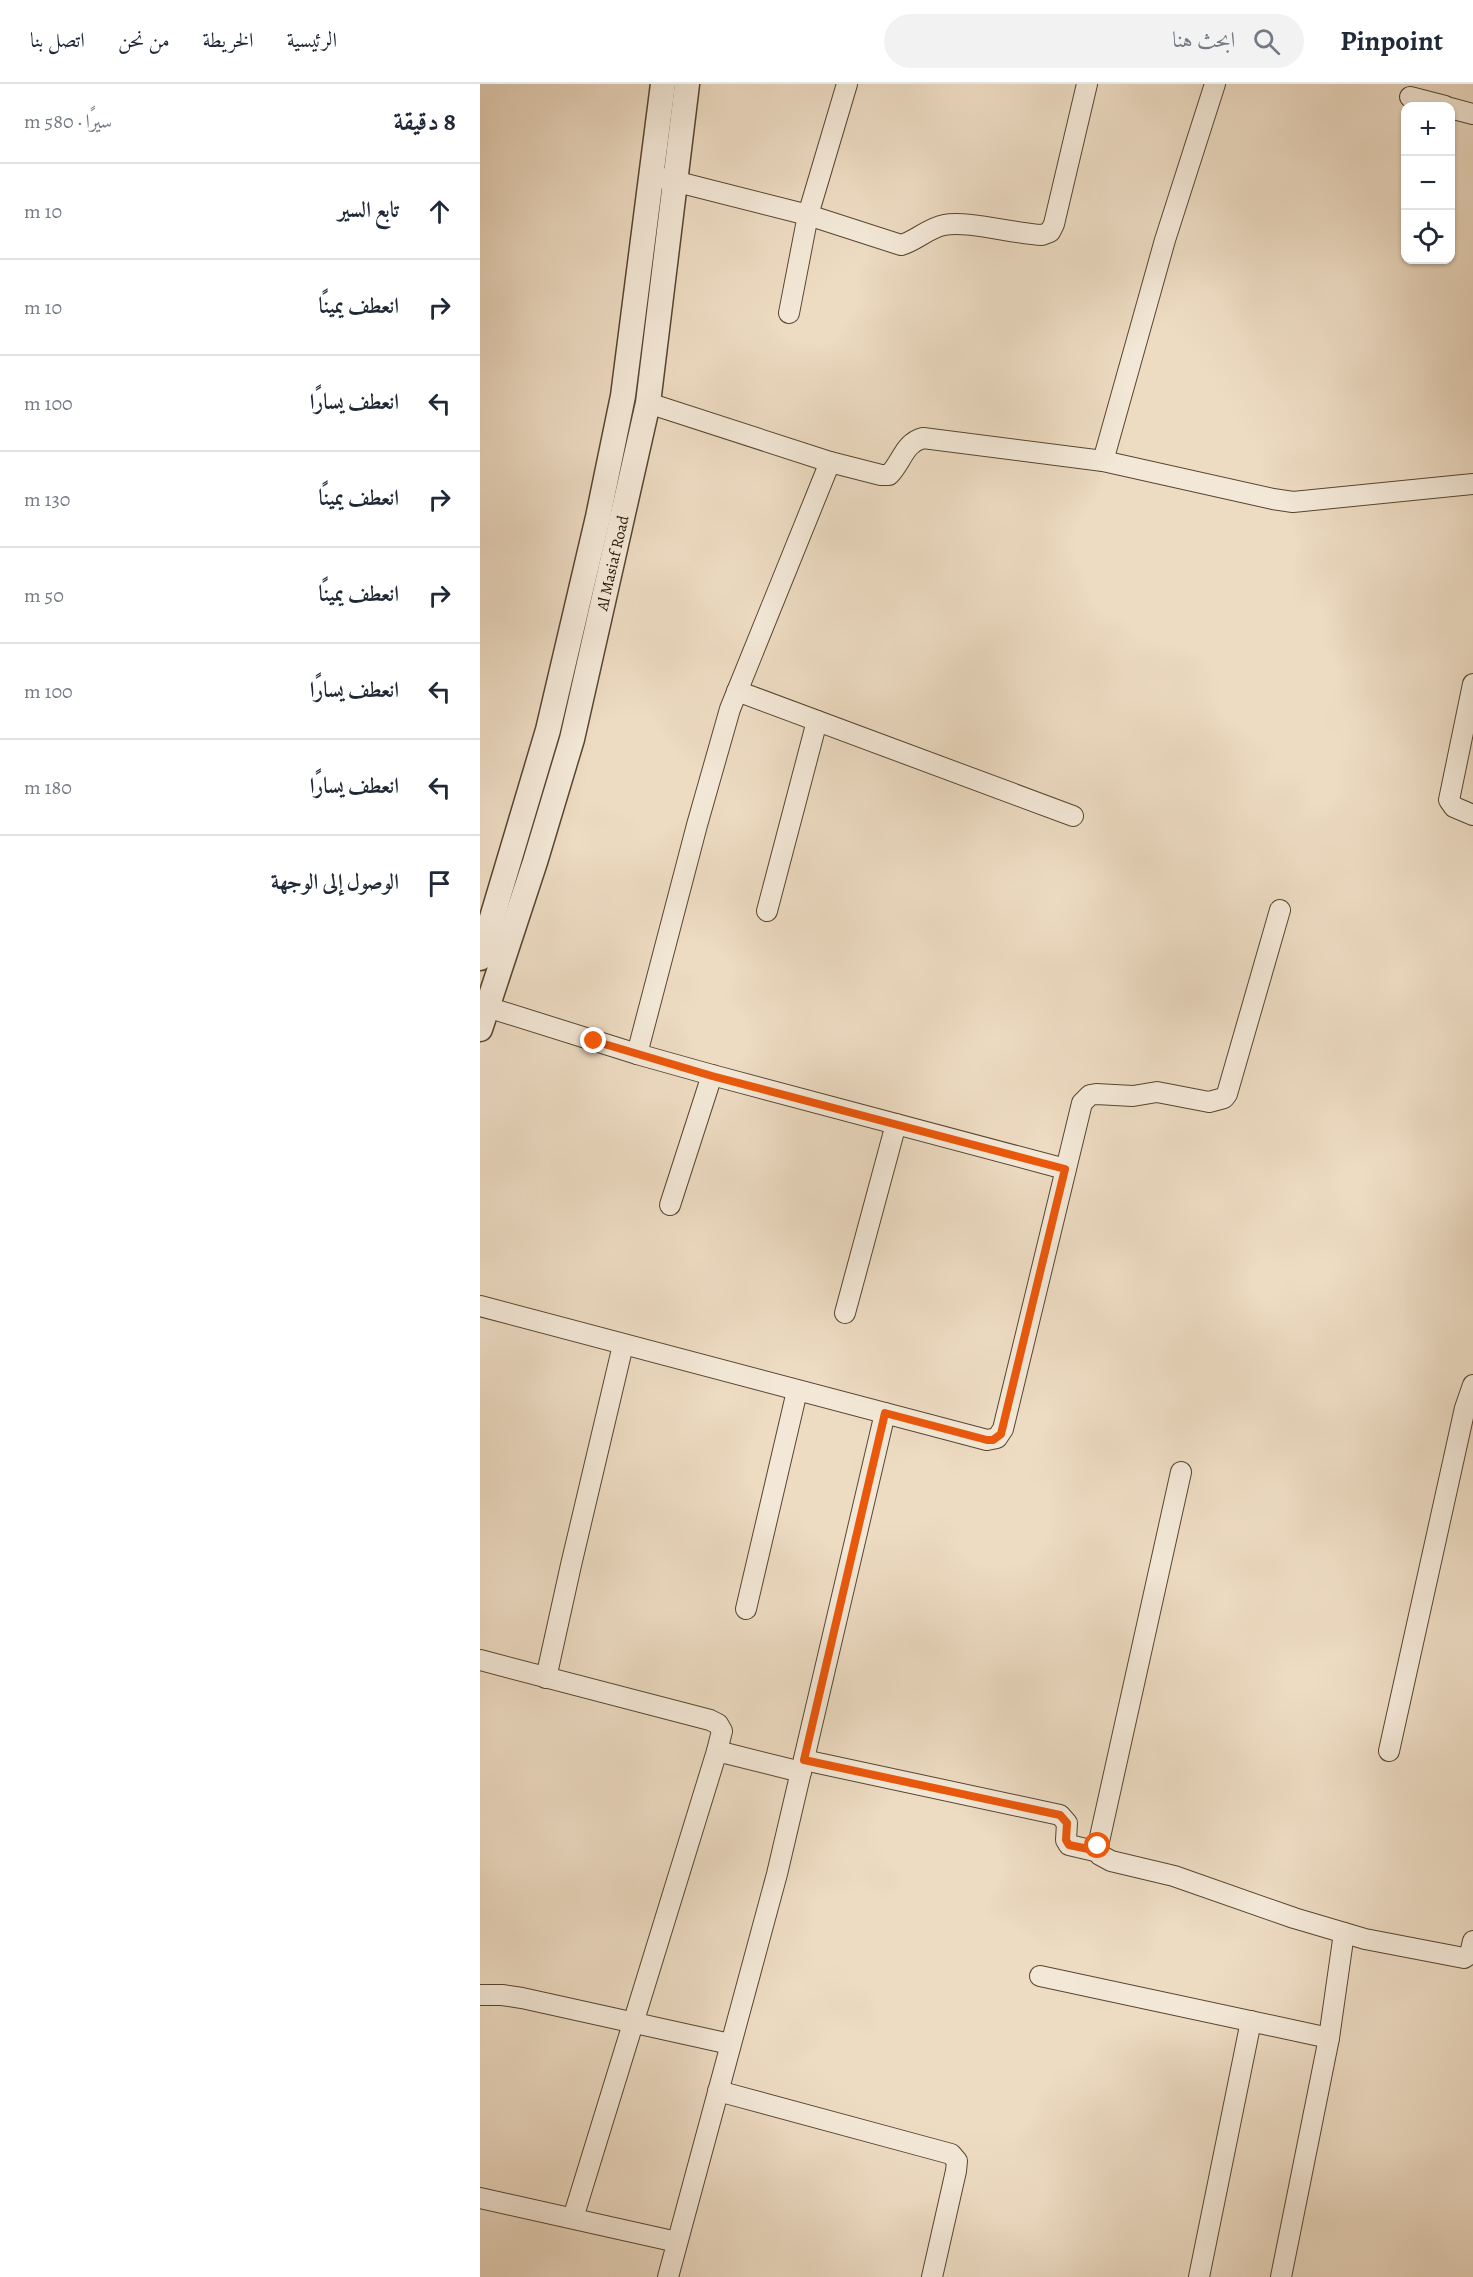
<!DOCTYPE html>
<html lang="ar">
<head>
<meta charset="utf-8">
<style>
	:root { --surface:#fff; --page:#f2f2f3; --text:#1f2937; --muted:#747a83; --line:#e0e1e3 }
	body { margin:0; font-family:Alegreya,Amiri,serif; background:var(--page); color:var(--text); direction:rtl }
	.controls { position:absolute; right:18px; top:18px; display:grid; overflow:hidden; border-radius:12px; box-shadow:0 2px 4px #0004 }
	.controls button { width:54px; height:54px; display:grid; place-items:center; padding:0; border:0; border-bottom:2px solid var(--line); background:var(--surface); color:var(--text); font:30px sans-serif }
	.stop { position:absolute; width:18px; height:18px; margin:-14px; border:4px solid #ea580c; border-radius:50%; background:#fff }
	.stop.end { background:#ea580c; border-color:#fff; box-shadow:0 2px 6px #0008 }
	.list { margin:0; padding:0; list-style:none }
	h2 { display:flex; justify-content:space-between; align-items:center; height:78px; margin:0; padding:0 24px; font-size:26px }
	h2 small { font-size:20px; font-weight:400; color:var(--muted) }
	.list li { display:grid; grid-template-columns:39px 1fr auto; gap:18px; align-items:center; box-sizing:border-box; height:96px; padding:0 24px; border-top:2px solid var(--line) }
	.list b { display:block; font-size:22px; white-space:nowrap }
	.list em { font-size:20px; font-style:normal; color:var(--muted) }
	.icon { flex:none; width:33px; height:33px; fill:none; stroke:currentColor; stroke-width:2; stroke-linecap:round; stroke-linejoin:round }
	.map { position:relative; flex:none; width:993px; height:2193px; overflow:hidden; direction:ltr }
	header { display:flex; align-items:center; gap:36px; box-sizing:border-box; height:84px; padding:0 30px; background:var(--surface); border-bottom:2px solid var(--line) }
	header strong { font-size:28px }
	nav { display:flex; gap:33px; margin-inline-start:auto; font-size:21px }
	.search { width:420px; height:54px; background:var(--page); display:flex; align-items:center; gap:15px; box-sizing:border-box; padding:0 21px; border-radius:33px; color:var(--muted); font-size:22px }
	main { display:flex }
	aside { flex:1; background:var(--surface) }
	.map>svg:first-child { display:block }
</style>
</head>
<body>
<header>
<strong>Pinpoint</strong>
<div class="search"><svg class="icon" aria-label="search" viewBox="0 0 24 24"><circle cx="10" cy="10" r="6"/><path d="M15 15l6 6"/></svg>ابحث هنا</div>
<nav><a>الرئيسية</a><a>الخريطة</a><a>من نحن</a><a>اتصل بنا</a></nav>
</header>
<main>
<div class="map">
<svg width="993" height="2193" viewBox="0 0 993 2193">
	<rect width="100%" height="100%" fill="#eddbc2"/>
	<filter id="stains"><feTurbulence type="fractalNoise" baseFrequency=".00333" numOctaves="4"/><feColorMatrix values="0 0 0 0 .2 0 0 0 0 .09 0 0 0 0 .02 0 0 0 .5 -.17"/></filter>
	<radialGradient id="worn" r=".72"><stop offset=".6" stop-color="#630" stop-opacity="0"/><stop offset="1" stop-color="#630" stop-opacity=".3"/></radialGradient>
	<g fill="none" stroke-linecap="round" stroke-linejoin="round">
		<defs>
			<g id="minor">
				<path d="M930,13L965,22"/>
				<path d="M970,24L993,30"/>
				<path d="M182,94L328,131L421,161C436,157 448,144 464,141C487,136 535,150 562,151L570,148L574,140L607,0"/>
				<path d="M309,229L328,131L367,0"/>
				<path d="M168,319L350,378L401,391H409C422,378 424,359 443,354L623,377L685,156L735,0"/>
				<path d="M623,377L793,415L813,418L993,400"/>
				<path d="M993,600L969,716L974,723L993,731"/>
				<path d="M257,607L593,732"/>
				<path d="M287,827L337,637"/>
				<path d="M7,923L157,970L232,991L585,1085"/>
				<path d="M157,970L217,741L250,625L350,378"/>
				<path d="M190,1121L232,991"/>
				<path d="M0,1222L507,1356L517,1354L523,1345L602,1019L610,1011L616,1010L653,1012L677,1008L729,1018L744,1014L747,1010L800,826"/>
				<path d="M365,1229L416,1040"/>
				<path d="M701,1388L618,1762L620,1771L631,1777L694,1792L814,1834L885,1855L984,1874L990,1870L993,1857"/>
				<path d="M266,1525L317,1307"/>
				<path d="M0,1576L230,1636L238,1640L242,1647L237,1667"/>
				<path d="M66,1594L91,1481L143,1261"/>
				<path d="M909,1667L985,1324L993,1301"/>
				<path d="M324,1676L580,1731L587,1739L586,1756L589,1761L619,1768"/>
				<path d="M560,1892L849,1954L801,2193"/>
				<path d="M0,1911H22L42,1914L250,1960"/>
				<path d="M849,1954L864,1849"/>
				<path d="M238,2007L471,2070L477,2077L476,2087L452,2193"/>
				<path d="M0,2114L197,2158"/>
				<path d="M93,2134L237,1667L321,1688"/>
				<path d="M188,2193L297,1790L405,1329"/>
				<path d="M719,2193L771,1937"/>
			</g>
			<g id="tertiary">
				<path d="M0,874L68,646L118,433L143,312L183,0"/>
				<path d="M0,945L55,778L92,655L168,319L207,0"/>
			</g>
		</defs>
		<!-- minor casing -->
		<use href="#minor" stroke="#574630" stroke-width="22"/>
		<!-- tertiary casing -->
		<use href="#tertiary" stroke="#574630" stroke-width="27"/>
		<!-- minor -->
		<use href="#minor" stroke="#f3e8d7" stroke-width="20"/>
		<!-- tertiary -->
		<use href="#tertiary" stroke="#f3e8d7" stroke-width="24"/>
	</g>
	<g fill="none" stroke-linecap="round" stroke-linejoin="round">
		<!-- route -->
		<path stroke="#ea580c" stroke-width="8" d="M114,957L232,992L585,1085L521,1350L513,1356H507L405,1329L324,1676L580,1731L587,1739L586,1756L589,1761L618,1767V1762"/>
	</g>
	<g text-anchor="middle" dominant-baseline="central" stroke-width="4.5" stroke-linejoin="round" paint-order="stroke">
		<!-- street labels -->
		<g font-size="16" fill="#251500" stroke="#f3e8d7">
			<text transform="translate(133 479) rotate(-77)">Al Masiaf Road</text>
		</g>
	</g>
	<rect width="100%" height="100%" filter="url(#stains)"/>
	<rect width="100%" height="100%" fill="url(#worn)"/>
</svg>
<div class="controls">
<button>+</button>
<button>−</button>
<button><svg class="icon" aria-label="locate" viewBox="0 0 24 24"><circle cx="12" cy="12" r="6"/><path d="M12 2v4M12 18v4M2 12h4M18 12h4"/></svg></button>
</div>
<div class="stop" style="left:618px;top:1762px"></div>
<div class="stop end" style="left:114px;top:957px"></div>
</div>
<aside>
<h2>8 دقيقة<small>سيرًا · 580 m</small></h2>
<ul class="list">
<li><svg class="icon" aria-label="ahead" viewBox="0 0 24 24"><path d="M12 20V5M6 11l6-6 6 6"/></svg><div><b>تابع السير</b></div><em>10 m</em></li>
<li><svg class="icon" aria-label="right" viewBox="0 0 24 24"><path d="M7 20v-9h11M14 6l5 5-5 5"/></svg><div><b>انعطف يمينًا</b></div><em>10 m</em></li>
<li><svg class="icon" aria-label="left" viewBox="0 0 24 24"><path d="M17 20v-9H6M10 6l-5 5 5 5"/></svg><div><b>انعطف يسارًا</b></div><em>100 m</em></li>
<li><svg class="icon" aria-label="right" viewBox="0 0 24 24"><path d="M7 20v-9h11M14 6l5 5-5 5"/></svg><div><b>انعطف يمينًا</b></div><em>130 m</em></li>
<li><svg class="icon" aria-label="right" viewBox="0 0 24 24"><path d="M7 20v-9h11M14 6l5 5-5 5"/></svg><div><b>انعطف يمينًا</b></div><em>50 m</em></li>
<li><svg class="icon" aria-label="left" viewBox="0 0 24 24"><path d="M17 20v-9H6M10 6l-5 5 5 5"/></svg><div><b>انعطف يسارًا</b></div><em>100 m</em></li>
<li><svg class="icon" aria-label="left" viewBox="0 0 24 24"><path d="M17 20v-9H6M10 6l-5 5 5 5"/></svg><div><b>انعطف يسارًا</b></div><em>180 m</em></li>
<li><svg class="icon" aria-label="arrive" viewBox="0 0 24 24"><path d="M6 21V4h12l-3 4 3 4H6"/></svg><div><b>الوصول إلى الوجهة</b></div></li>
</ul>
</aside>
</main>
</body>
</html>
